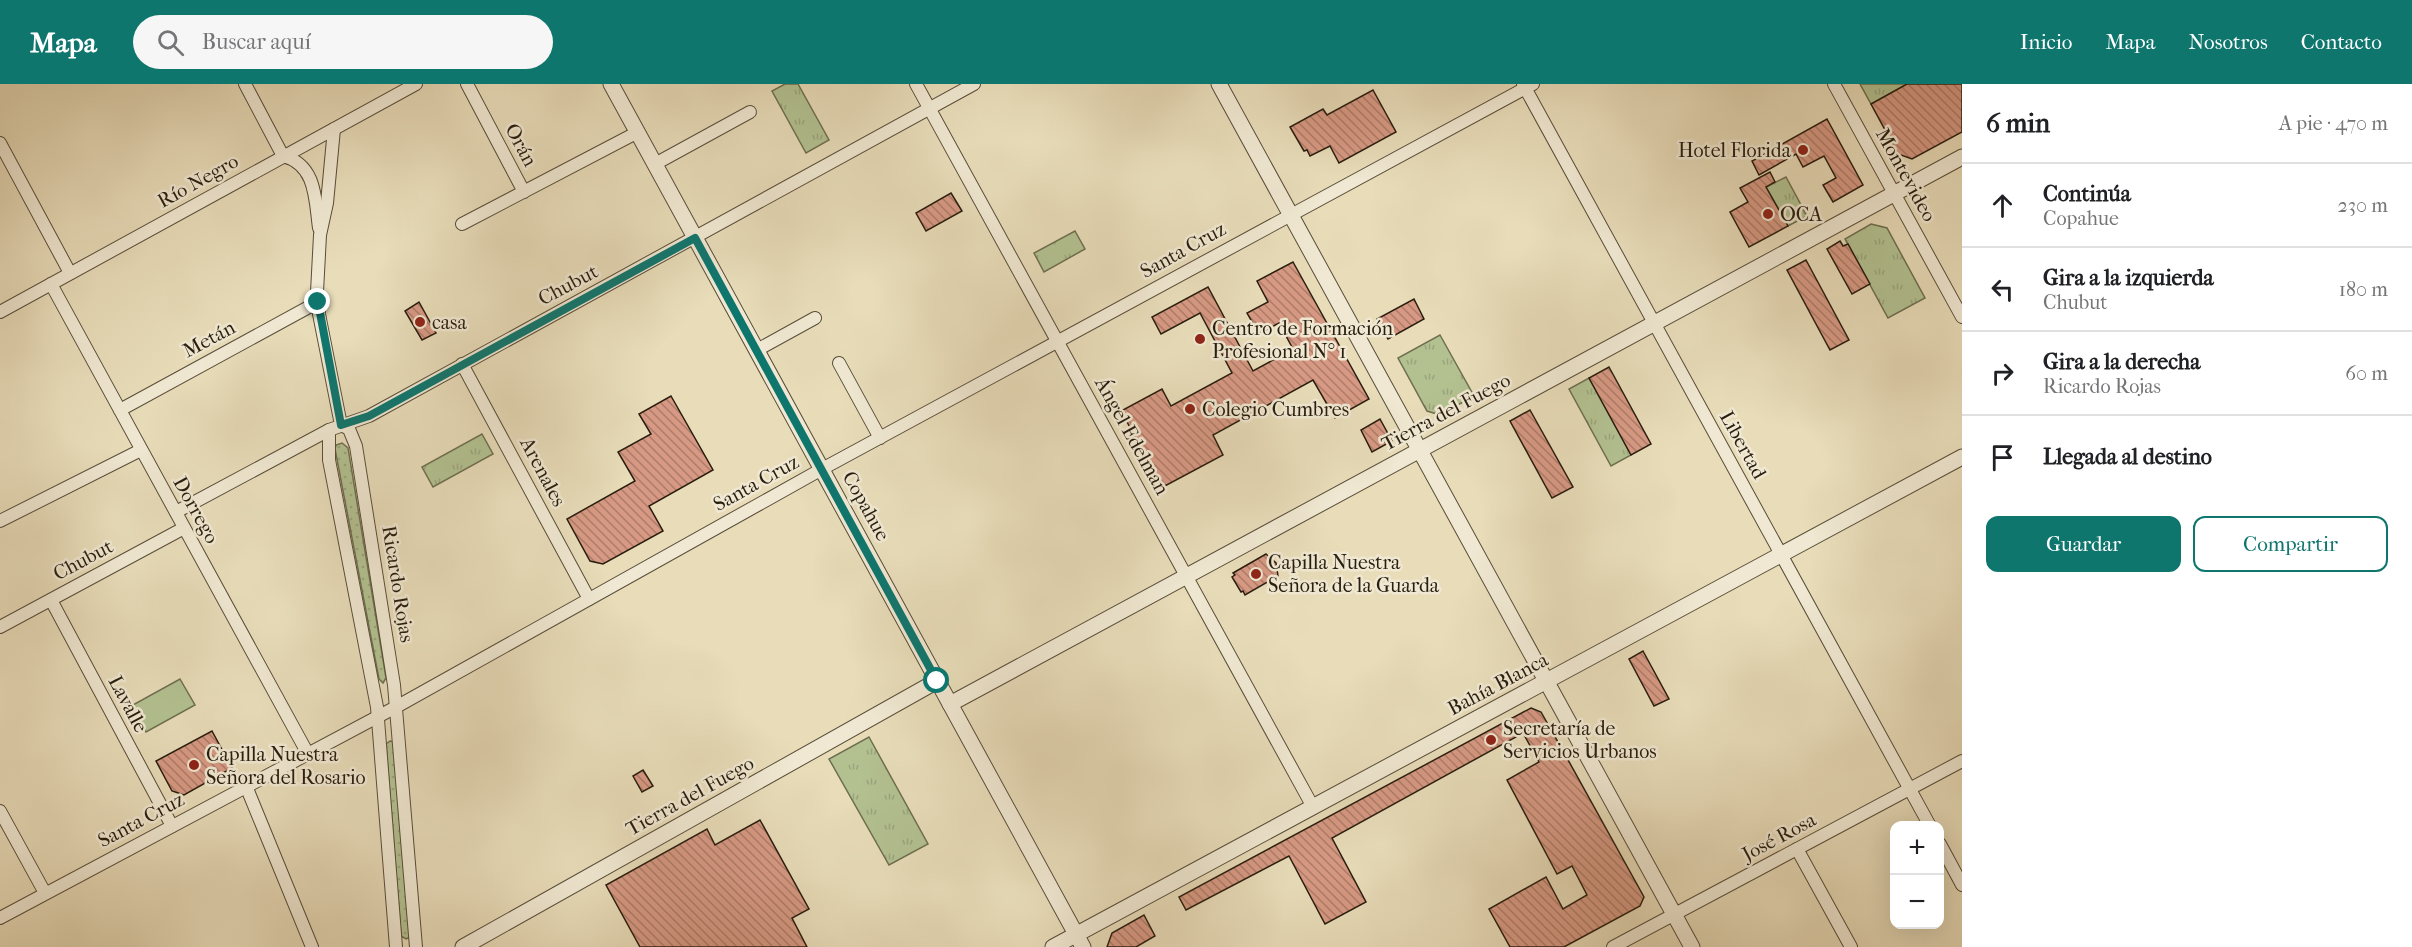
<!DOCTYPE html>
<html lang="es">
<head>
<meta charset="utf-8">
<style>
	:root { --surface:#fff; --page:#f6f6f6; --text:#202124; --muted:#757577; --line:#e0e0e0; --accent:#0f766e }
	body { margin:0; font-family:"IM FELL French Canon",serif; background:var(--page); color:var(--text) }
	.controls { position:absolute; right:18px; bottom:18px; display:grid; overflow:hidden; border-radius:12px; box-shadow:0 6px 24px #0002 }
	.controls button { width:54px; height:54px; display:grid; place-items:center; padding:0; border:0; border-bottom:2px solid var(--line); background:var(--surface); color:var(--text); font:30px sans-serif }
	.stop { position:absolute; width:18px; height:18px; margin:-14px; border:4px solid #0f766e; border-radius:50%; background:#fff }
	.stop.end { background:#0f766e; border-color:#fff; box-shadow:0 2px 6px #0008 }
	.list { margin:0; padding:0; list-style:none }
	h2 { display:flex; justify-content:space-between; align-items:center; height:78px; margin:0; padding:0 24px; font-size:26px }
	h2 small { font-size:20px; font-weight:400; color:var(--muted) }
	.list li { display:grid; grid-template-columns:39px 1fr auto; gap:18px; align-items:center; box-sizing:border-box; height:84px; padding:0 24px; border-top:2px solid var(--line) }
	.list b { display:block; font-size:22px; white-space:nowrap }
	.list p { margin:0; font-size:20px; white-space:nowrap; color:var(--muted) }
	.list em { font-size:20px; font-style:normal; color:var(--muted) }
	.actions { display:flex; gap:12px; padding:18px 24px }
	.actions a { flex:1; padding:14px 0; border:2px solid var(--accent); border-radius:12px; text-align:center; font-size:21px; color:var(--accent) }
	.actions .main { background:var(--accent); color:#fff }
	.icon { flex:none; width:33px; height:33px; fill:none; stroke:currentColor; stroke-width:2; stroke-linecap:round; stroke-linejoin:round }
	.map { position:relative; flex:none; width:1962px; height:863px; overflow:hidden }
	header { display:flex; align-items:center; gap:36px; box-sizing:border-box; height:84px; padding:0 30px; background:var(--accent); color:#fff }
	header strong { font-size:28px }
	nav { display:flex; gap:33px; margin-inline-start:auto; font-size:21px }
	.search { width:420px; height:54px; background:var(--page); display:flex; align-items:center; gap:15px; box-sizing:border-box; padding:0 21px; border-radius:33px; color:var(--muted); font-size:22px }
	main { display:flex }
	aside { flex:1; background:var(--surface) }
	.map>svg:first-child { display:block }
</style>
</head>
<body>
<header>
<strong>Mapa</strong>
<div class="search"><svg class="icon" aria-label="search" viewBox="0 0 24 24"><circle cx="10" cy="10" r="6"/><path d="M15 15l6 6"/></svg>Buscar aquí</div>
<nav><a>Inicio</a><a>Mapa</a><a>Nosotros</a><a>Contacto</a></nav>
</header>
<main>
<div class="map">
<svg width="1962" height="863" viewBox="0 0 1962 863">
	<defs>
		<pattern id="grass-tufts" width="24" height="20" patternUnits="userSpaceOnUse" patternTransform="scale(1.5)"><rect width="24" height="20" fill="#b3c191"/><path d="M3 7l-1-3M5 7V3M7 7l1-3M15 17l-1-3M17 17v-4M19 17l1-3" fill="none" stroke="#9aa57c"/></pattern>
		<pattern id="garden-dots" width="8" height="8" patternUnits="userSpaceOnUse" patternTransform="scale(1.5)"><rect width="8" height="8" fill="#b3c191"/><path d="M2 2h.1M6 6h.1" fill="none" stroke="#9aa57c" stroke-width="1.8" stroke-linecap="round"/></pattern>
		<pattern id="building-back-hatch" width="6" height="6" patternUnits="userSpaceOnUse" patternTransform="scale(1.5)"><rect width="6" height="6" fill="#d79983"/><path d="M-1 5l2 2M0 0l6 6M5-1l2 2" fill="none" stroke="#ae7c6a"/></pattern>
	</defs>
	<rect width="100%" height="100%" fill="#e8dcb9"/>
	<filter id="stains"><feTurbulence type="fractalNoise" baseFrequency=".00333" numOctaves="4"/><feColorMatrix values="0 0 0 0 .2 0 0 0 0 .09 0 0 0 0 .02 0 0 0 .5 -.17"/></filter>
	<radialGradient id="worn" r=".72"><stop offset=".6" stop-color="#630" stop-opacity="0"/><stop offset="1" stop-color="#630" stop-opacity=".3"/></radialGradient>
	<!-- grass -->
	<g fill="url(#grass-tufts)" stroke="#6e6f50" stroke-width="1.5">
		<path d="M785,0H798L829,56L806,69L772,7Z"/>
		<path d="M1860,0H1907L1871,20Z"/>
		<path d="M1786,93L1807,132L1788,142L1766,103Z"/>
		<path d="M1871,140L1887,144L1925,214L1888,234L1845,155Z"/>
		<path d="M1075,147L1085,165L1044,188L1034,169Z"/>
		<path d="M1440,251L1474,312L1440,331L1427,327L1398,274Z"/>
		<path d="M1589,294L1631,371L1611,382L1569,305Z"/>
		<path d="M482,350L493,370L433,403L422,383Z"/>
		<path d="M869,653L928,760L889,781L829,675Z"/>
	</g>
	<!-- park -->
	<path fill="#b3c191" stroke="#6e6f50" stroke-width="1.5" d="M180,595L195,621L146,648L131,622Z"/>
	<!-- garden -->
	<g fill="url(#garden-dots)" stroke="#6e6f50" stroke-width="1.5">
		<path d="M342,359L348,364L386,594L383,599L379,595L335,365L336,361Z"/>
		<path d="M390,657L394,658L410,853L406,855L401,852L386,660Z"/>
	</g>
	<!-- building -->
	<g fill="url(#building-back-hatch)" stroke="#281d0e" stroke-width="1.5">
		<path d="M1907,0H1962V48L1912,75L1898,70L1871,20Z"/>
		<path d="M1373,6L1396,48L1339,79L1330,62L1310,72L1307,66L1304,67L1290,43L1323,25L1327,31Z"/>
		<path d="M1827,35L1863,101L1833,118L1823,101L1836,94L1824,72L1803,83L1796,70L1759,91L1752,77Z"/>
		<path d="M1770,88L1775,98L1766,103L1788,142L1749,163L1730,128L1748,118L1740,104Z"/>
		<path d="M951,109L962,127L926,147L916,129Z"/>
		<path d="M1840,157L1843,162L1848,160L1870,200L1852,210L1827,165Z"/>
		<path d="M1806,176L1849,256L1830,266L1787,186Z"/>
		<path d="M1293,178L1369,315L1335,334L1313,296L1213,351L1223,371L1163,403L1121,327L1162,305L1171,322L1232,289L1200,229L1161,250L1152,233L1208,203L1253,287L1293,265L1279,239L1259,250L1247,229L1268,218L1257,197Z"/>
		<path d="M1414,215L1424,235L1388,255L1377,235Z"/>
		<path d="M419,218L436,249L422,256L405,227Z"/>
		<path d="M1609,283L1651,360L1631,371L1589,294Z"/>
		<path d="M671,312L713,386L649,422L663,447L603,480L590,477L567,435L635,397L618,368L651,350L639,330Z"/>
		<path d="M1530,326L1573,403L1552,414L1510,337Z"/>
		<path d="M1380,335L1392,357L1372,368L1361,346Z"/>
		<path d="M1266,470L1276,479L1278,492L1245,511L1243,507L1241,508L1232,493L1235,491L1233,489Z"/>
		<path d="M1643,567L1669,615L1654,622L1629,575Z"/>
		<path d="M1531,624L1541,628L1562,665L1644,813L1640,822L1564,863H1510L1489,825L1546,793L1563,825L1587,811L1572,782L1557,790L1507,696L1539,678L1523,649L1332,754L1366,818L1325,840L1289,772L1186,826L1179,813Z"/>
		<path d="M212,647L232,684L184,711L172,707L156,677Z"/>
		<path d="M643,686L653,702L642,708L633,692Z"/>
		<path d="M760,736L809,825L792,834L807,863H640L606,801L707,745L715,761Z"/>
		<path d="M1144,831L1155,852L1136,863H1107L1112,849Z"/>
	</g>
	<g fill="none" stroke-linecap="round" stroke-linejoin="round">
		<defs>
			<g id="minor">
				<path d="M245,0L283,72"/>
				<path d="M467,0L524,108"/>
				<path d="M916,0L1313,723"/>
				<path d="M1523,0L1930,742"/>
				<path d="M1834,0L1962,233"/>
				<path d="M334,45L327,119L320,151L317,208L319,230L341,341L349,345L356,362L394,601L416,863"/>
				<path d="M0,59L70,189"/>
				<path d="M283,72C317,81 315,116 319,144"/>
				<path d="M655,80L750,28"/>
				<path d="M462,140L638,48"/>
				<path d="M51,200L308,670"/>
				<path d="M0,228L416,0"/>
				<path d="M757,266L815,234"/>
				<path d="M839,279L880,354"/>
				<path d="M462,280L589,515"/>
				<path d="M120,326L318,218"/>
				<path d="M329,346V376L377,623L396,863"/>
				<path d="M176,428L329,346L369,332L974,0"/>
				<path d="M0,437L141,366"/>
				<path d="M51,516L172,742"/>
				<path d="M0,543L184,444"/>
				<path d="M246,702L312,863"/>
				<path d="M0,727L45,809"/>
				<path d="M1940,760L1962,801"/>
				<path d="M1797,765L1851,863"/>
				<path d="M0,834L396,623L822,385L1533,0"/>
				<path d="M1613,863L1962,677"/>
			</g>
			<g id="tertiary">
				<path d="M611,0L1083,863"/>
				<path d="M1219,0L1692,863"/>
				<path d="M950,620L1962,73"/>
				<path d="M463,863L937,597"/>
				<path d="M1053,863L1962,373"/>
			</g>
		</defs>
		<!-- minor casing -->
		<use href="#minor" stroke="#584d39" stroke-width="14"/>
		<!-- tertiary casing -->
		<use href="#tertiary" stroke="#584d39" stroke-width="17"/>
		<!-- minor -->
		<use href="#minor" stroke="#f0e8d2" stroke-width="12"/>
		<!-- tertiary -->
		<use href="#tertiary" stroke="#f0e8d2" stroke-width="15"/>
	</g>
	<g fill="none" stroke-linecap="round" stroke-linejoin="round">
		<!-- route -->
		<path stroke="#0f766e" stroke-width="8" d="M318,218L341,341L369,332L695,154L937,597"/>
	</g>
	<!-- markers -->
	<g fill="#8f2418" stroke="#f0e8d2" stroke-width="2">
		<circle cx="1803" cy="66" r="6"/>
		<circle cx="1768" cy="130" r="6"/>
		<circle cx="420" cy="238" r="6"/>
		<circle cx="1200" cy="255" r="6"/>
		<circle cx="1190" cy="325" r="6"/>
		<circle cx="1256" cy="490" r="6"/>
		<circle cx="1491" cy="656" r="6"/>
		<circle cx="194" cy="681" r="6"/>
	</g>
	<g text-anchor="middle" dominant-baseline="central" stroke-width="5" stroke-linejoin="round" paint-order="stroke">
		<!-- street labels -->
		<g font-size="20" fill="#281d0e" stroke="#f0e8d2">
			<text transform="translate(521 61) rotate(62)">Orán</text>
			<text transform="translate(1906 91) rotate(61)">Montevideo</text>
			<text transform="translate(198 97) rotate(-29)">Río Negro</text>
			<text transform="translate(1183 166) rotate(-29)">Santa Cruz</text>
			<text transform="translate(568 201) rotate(-28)">Chubut</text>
			<text transform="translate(209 255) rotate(-28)">Metán</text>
			<text transform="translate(1446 328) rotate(-28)">Tierra del Fuego</text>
			<text transform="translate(1132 352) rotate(61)">Ángel Edelman</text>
			<text transform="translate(1743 361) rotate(61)">Libertad</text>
			<text transform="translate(543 388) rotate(62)">Arenales</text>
			<text transform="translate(756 399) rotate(-29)">Santa Cruz</text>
			<text transform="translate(866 422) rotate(61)">Copahue</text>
			<text transform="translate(196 426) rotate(61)">Dorrego</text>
			<text transform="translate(83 476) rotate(-28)">Chubut</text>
			<text transform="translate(398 500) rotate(81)">Ricardo Rojas</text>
			<text transform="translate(1498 600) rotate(-28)">Bahía Blanca</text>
			<text transform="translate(128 620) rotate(62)">Lavalle</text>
			<text transform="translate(690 712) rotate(-29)">Tierra del Fuego</text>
			<text transform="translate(141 736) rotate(-28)">Santa Cruz</text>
			<text transform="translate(1779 753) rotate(-28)">José Rosa</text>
		</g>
		<!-- poi labels -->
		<g font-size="20" fill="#281d0e" stroke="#f0e8d2" text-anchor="start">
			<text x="1791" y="66" text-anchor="end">Hotel Florida</text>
			<text x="1780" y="130">OCA</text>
			<text x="432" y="238">casa</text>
			<text x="1212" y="244">Centro de Formación<tspan x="1212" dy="23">Profesional N° 1</tspan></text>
			<text x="1202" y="325">Colegio Cumbres</text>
			<text x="1268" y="478">Capilla Nuestra<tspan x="1268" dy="23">Señora de la Guarda</tspan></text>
			<text x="1503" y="644">Secretaría de<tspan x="1503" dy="23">Servicios Urbanos</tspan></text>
			<text x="206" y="670">Capilla Nuestra<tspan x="206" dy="23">Señora del Rosario</tspan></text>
		</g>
	</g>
	<rect width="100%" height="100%" filter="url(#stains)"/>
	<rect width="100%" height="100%" fill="url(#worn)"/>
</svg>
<div class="controls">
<button>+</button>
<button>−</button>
</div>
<div class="stop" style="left:937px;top:597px"></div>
<div class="stop end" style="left:318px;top:218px"></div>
</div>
<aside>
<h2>6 min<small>A pie · 470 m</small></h2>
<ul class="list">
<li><svg class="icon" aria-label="ahead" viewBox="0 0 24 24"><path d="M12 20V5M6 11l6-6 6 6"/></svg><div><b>Continúa</b><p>Copahue</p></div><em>230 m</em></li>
<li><svg class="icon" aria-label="left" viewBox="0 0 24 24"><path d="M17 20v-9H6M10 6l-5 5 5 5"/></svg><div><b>Gira a la izquierda</b><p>Chubut</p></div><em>180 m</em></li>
<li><svg class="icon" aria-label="right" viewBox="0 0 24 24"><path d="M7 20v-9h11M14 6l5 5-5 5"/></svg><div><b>Gira a la derecha</b><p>Ricardo Rojas</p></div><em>60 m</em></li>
<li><svg class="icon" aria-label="arrive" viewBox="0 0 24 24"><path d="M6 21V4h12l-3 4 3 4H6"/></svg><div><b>Llegada al destino</b></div></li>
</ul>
<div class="actions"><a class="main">Guardar</a><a>Compartir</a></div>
</aside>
</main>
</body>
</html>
